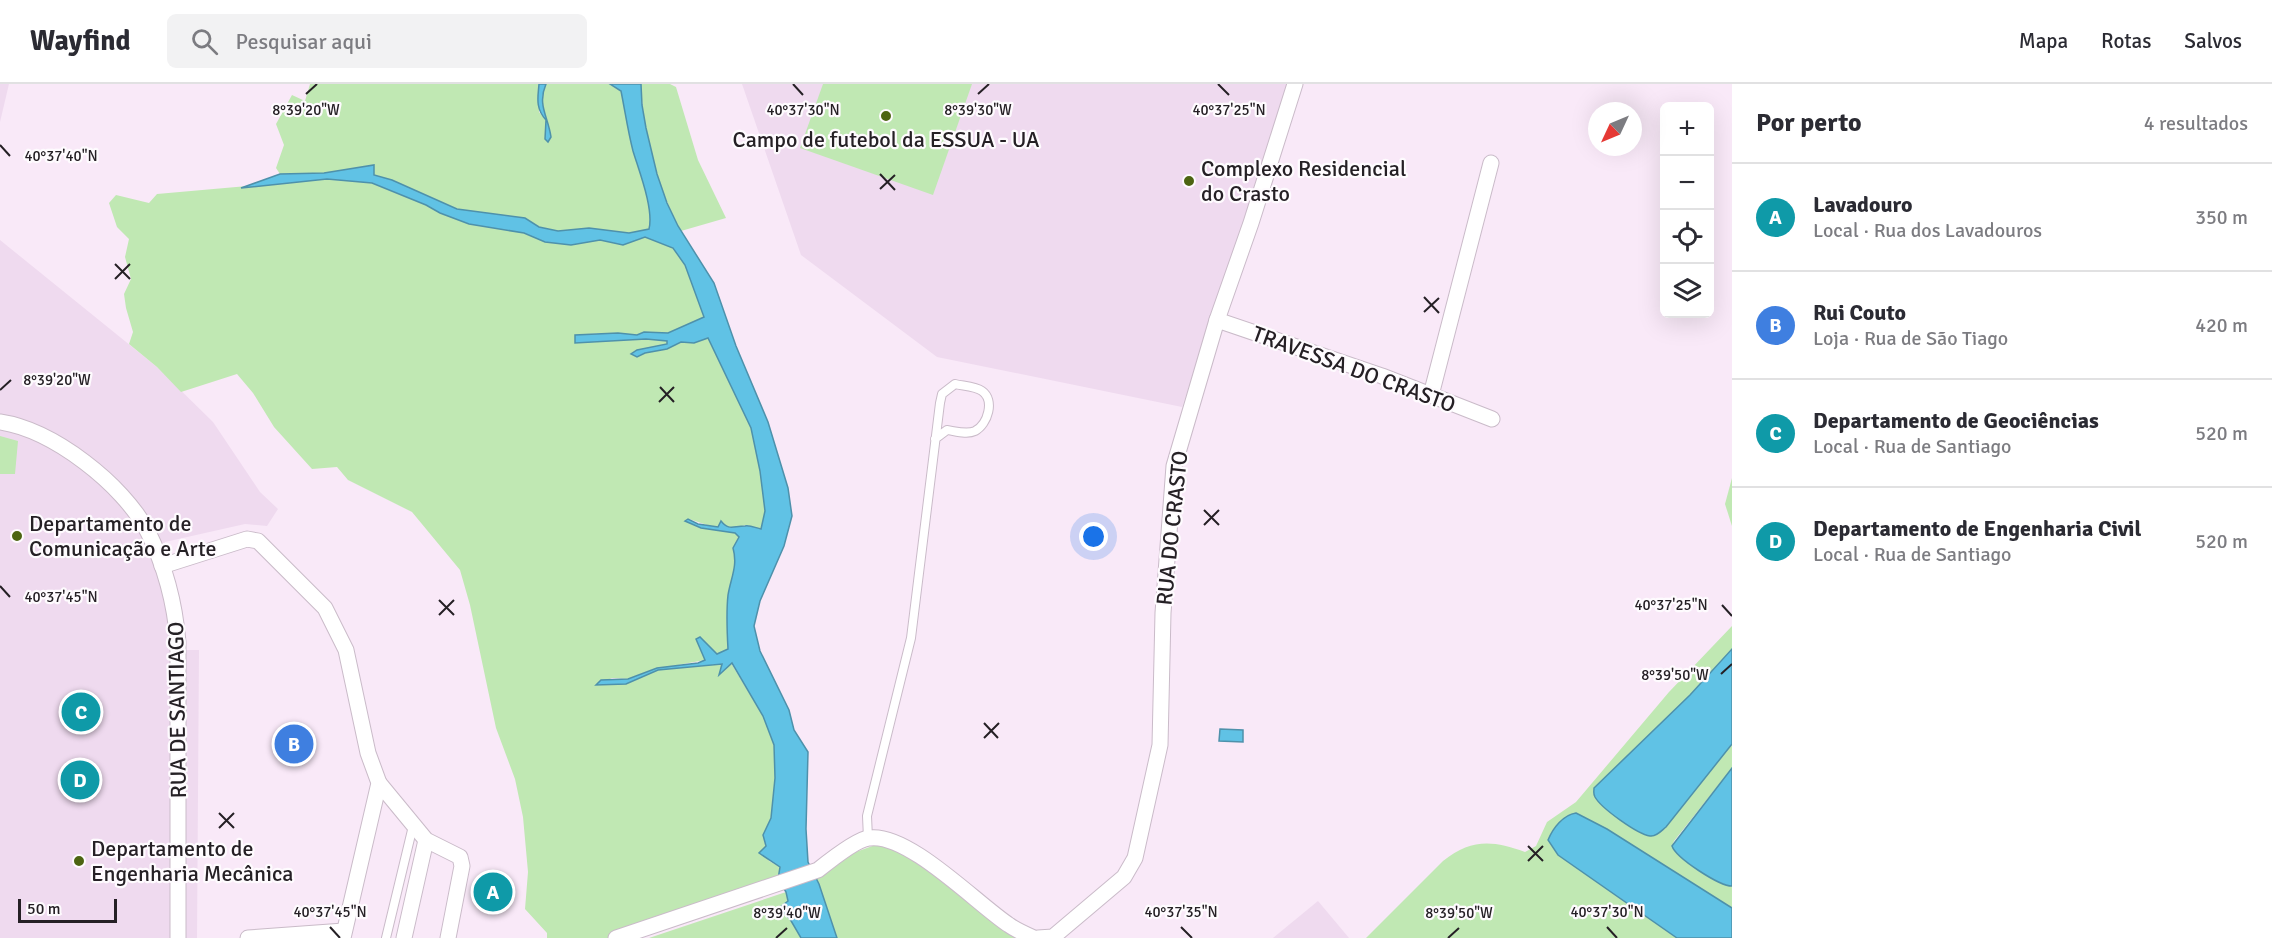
<!DOCTYPE html>
<html lang="pt">
<head>
<meta charset="utf-8">
<style>
	:root { --surface:#fff; --page:#f2f2f3; --text:#2b2b33; --muted:#7c7c81; --line:#e1e1e2; --accent:#111827 }
	body { margin:0; font-family:Signika,sans-serif; background:var(--page); color:var(--text) }
	.controls { position:absolute; right:18px; top:18px; display:grid; overflow:hidden; border-radius:9px; box-shadow:0 6px 24px #0002 }
	.controls button { width:54px; height:54px; display:grid; place-items:center; padding:0; border:0; border-bottom:2px solid var(--line); background:var(--surface); color:var(--text); font:30px sans-serif }
	.compass { position:absolute; left:1588px; top:18px; width:54px; height:54px; border-radius:50%; background:var(--surface); box-shadow:0 6px 24px #0002; rotate:226deg }
	.scale { position:absolute; left:18px; bottom:15px; width:99px; box-sizing:border-box; padding-left:6px; border:3px solid #252025; border-top:0; font-size:16px; line-height:21px; white-space:nowrap; color:#252025; -webkit-text-stroke:4px #fefbfe; paint-order:stroke }
	.you { position:absolute; left:1094px; top:453px; width:21px; height:21px; margin:-15px; border:4px solid #fff; border-radius:50%; background:#1a73e8; box-shadow:0 0 0 9px #1a73e833 }
	.badge { display:grid; place-items:center; width:39px; height:39px; border-radius:50%; background:var(--accent); color:#fff; font-size:20px; font-weight:700 }
	.pin { position:absolute; translate:-50% -50%; border:3px solid #fff; box-shadow:0 2px 6px #0006 }
	.list { margin:0; padding:0; list-style:none }
	h2 { display:flex; justify-content:space-between; align-items:center; height:78px; margin:0; padding:0 24px; font-size:26px }
	h2 small { font-size:20px; font-weight:400; color:var(--muted) }
	.list li { display:grid; grid-template-columns:39px 1fr auto; gap:18px; align-items:center; box-sizing:border-box; height:108px; padding:0 24px; border-top:2px solid var(--line) }
	.list b { display:block; font-size:22px; white-space:nowrap }
	.list p { margin:0; font-size:20px; white-space:nowrap; color:var(--muted) }
	.list em { font-size:20px; font-style:normal; color:var(--muted) }
	.icon { flex:none; width:33px; height:33px; fill:none; stroke:currentColor; stroke-width:2; stroke-linecap:round; stroke-linejoin:round }
	.map { position:relative; flex:none; width:1732px; height:854px; overflow:hidden }
	header { display:flex; align-items:center; gap:36px; box-sizing:border-box; height:84px; padding:0 30px; background:var(--surface); border-bottom:2px solid var(--line) }
	header strong { font-size:28px }
	nav { display:flex; gap:33px; margin-inline-start:auto; font-size:21px }
	.search { width:420px; height:54px; background:var(--page); display:flex; align-items:center; gap:15px; box-sizing:border-box; padding:0 21px; border-radius:9px; color:var(--muted); font-size:22px }
	main { display:flex }
	aside { flex:1; background:var(--surface) }
	.map>svg:first-child { display:block }
</style>
</head>
<body>
<header>
<strong>Wayfind</strong>
<div class="search"><svg class="icon" aria-label="search" viewBox="0 0 24 24"><circle cx="10" cy="10" r="6"/><path d="M15 15l6 6"/></svg>Pesquisar aqui</div>
<nav><a>Mapa</a><a>Rotas</a><a>Salvos</a></nav>
</header>
<main>
<div class="map">
<svg width="1732" height="854" viewBox="0 0 1732 854">
	<rect width="100%" height="100%" fill="#f9e9f8"/>
	<!-- built -->
	<g fill="#efdaef">
		<path d="M0,0H9L0,38Z"/>
		<path d="M742,0H1289L1182,323L937,273L801,171Z"/>
		<path d="M0,156L157,283L213,338L260,408L278,425L267,442L245,440L165,458L162,482L185,566H199L197,854H0Z"/>
		<path d="M1318,817L1349,854H1273Z"/>
	</g>
	<!-- green -->
	<g fill="#c0e8b3">
		<path d="M310,0H539V28L546,36L551,53C548,31 537,21 546,0H610L621,7C625,27 628,47 633,67C639,87 654,124 649,145L629,149L589,144L558,147L539,143L525,134L457,125L392,96L374,91V81L324,89L280,90L276,84L284,61L276,40L292,11L305,17Z"/>
		<path d="M641,0H670L676,3L698,76L726,134L681,147C657,102 643,51 641,0Z"/>
		<path d="M823,0H972L933,111L800,64Z"/>
		<path d="M327,95L372,99L426,121L440,129L469,140L524,149L545,158L571,161L600,156L623,161L645,153L673,164L685,181L704,233L668,249L644,248L637,251L618,249L588,250L583,252L595,258L646,255L667,257V260L637,266V273L645,269L667,265L681,257L694,259L708,254L751,344L760,387L766,427L761,445L746,441L732,445L710,442L689,435L686,437L695,442L735,449L739,453L733,464C738,482 731,493 728,511C726,529 727,547 728,565L717,570L697,555L705,576L651,586L628,595L612,594L605,597L626,600L658,586L723,580L720,589L731,579L763,632L774,661L775,694L771,734L763,751L769,777L780,783L778,795L710,822L608,854H547V849L525,825L528,788L523,733L515,695L496,644L470,521L460,486L412,428L348,396L337,383L312,385L274,343L253,309L237,290L181,308L157,283L129,260L133,248L126,224L124,210L131,195L125,173L129,155L117,143L109,119L116,111L149,119L157,110Z"/>
		<path d="M0,352L18,357L15,390H0Z"/>
		<path d="M1732,394V442L1725,420Z"/>
		<path d="M1732,542V565L1690,611L1595,704L1594,709L1666,743L1732,660V684L1674,757L1672,762C1676,774 1719,802 1732,802V824L1607,745L1548,756L1558,771L1677,854H1366L1443,777C1471,755 1492,756 1525,768L1536,762L1547,738L1576,718L1669,608Z"/>
		<path d="M878,760C931,777 973,818 1015,854H837L816,793L853,769Z"/>
		<path d="M786,808L788,818L780,824L790,835L801,854H649Z"/>
	</g>
	<!-- water -->
	<g fill="#60c2e5" stroke="#4e91ab" stroke-width="1.5">
		<path d="M539,0H546C537,21 548,32 551,53L548,58L545,55L546,36C535,24 538,13 539,0Z"/>
		<path d="M610,0H641L642,21L646,44L657,90L667,119L678,142L714,199L736,262L768,338L788,404L792,432L784,462L760,517L754,542L760,567L789,626L794,646L808,668L806,745L808,778L819,800L837,854H801L790,835L779,824L788,817L786,808L778,795L780,783L759,769L766,762L763,751L771,734L775,694L774,661L763,632L732,579L719,591L722,580L658,586L626,600L596,601L601,596L628,595L657,584L698,579L705,576L696,555L700,553L717,570L728,565C727,547 726,529 728,511C731,493 738,482 733,464L739,453L735,449L701,444L685,437L688,435L698,440L718,443L721,437C729,447 733,442 745,442C750,441 756,444 761,445L765,427L760,387L751,344L708,254L694,259L681,258L667,265L645,269L637,273L631,270L637,266L667,260V257L646,255L575,259V251L618,249L637,251L644,248L668,249L704,233L685,181L673,164L645,153L623,161L600,156L571,161L545,158L524,149L469,140L440,129L426,121L372,99L327,95L241,104L280,90L324,89L374,81V91L392,96L457,125L525,134L539,143L558,147L589,144L629,149L649,145C654,125 639,87 633,67C628,48 625,27 621,7Z"/>
		<path d="M1732,565V660L1666,743C1661,747 1656,753 1650,752C1637,750 1601,724 1595,713C1593,709 1594,708 1594,704L1690,611Z"/>
		<path d="M1220,645L1243,646V658L1219,657Z"/>
		<path d="M1732,684V802C1719,802 1676,774 1672,762Z"/>
		<path d="M1576,729L1607,745L1732,824V854H1677L1558,771L1548,756C1553,744 1563,731 1576,729Z"/>
	</g>
	<g fill="none" stroke-linecap="round" stroke-linejoin="round">
		<defs>
			<g id="service">
				<path d="M868,754L867,732L911,554L940,319L942,310L955,300C963,302 975,302 982,307C995,316 988,340 975,347C967,351 955,347 947,346L935,355"/>
				<path d="M386,854L413,742"/>
			</g>
			<g id="minor">
				<path d="M1217,236L1382,292L1492,335"/>
				<path d="M1431,311L1491,79"/>
				<path d="M0,338C53,346 123,400 148,448C165,482 175,521 178,558V854"/>
				<path d="M162,482L247,455L258,457L325,524L346,566L368,669L379,699L343,854"/>
				<path d="M379,699L426,756L460,773L462,782L448,854"/>
				<path d="M248,854L344,847"/>
				<path d="M404,854L426,756"/>
				<path d="M616,854L818,786C828,778 857,755 869,754C908,748 977,820 1009,841C1016,846 1025,850 1034,854"/>
				<path d="M1038,854L1053,853L1124,793L1135,774L1160,661L1163,529L1174,382L1217,236L1251,139L1295,0"/>
			</g>
		</defs>
		<!-- service casing -->
		<use href="#service" stroke="#cabbc9" stroke-width="10"/>
		<!-- minor casing -->
		<use href="#minor" stroke="#cabbc9" stroke-width="17"/>
		<!-- service -->
		<use href="#service" stroke="#fff" stroke-width="8"/>
		<!-- minor -->
		<use href="#minor" stroke="#fff" stroke-width="15"/>
	</g>
	<!-- ticks -->
	<path fill="none" stroke="#252025" stroke-width="2" d="M793,0L803,11M1218,0L1229,11M306,10L317,0M978,10L989,0M0,61L10,72M880,90L895,106M880,105L895,91M115,180L130,195M115,195L130,180M1424,213L1439,229M1424,228L1439,214M660,303L674,318M0,306L11,296M659,318L674,303M1204,426L1219,441M1204,441L1219,426M0,502L10,513M439,516L454,531M1722,521L1732,532M439,531L454,516M1721,590L1732,580M984,639L998,654M984,654L999,639M219,729L234,744M219,744L234,729M1528,762L1543,777M1528,777L1543,762M330,843L340,854M1181,843L1192,854M1607,843L1617,854M776,854L787,844M1448,854L1459,844"/>
	<!-- markers -->
	<g fill="#4c6411" stroke="#fefbfe" stroke-width="2">
		<circle cx="886" cy="32" r="6"/>
		<circle cx="1189" cy="97" r="6"/>
		<circle cx="17" cy="452" r="6"/>
		<circle cx="79" cy="777" r="6"/>
	</g>
	<g text-anchor="middle" dominant-baseline="central" stroke-width="4.5" stroke-linejoin="round" paint-order="stroke">
		<!-- poi labels -->
		<g font-size="22" fill="#252025" stroke="#fefbfe" text-anchor="start">
			<text x="886" y="55" text-anchor="middle">Campo de futebol da ESSUA - UA</text>
			<text x="1201" y="84">Complexo Residencial<tspan x="1201" dy="25">do Crasto</tspan></text>
			<text x="29" y="439">Departamento de<tspan x="29" dy="25">Comunicação e Arte</tspan></text>
			<text x="91" y="764">Departamento de<tspan x="91" dy="25">Engenharia Mecânica</tspan></text>
		</g>
		<!-- street labels -->
		<g font-size="22" fill="#252025" stroke="#fefbfe">
			<text transform="translate(1354 285) rotate(20)">TRAVESSA DO CRASTO</text>
			<text transform="translate(1172 444) rotate(-84)">RUA DO CRASTO</text>
			<text transform="translate(177 626) rotate(-91)">RUA DE SANTIAGO</text>
		</g>
	</g>
	<g font-size="15" text-anchor="middle" fill="#252025" stroke="#fefbfe" stroke-width="4.5" stroke-linejoin="round" paint-order="stroke">
		<text x="306" y="31">8°39'20"W</text>
		<text x="978" y="31">8°39'30"W</text>
		<text x="803" y="31">40°37'30"N</text>
		<text x="1229" y="31">40°37'25"N</text>
		<text x="61" y="77">40°37'40"N</text>
		<text x="57" y="301">8°39'20"W</text>
		<text x="61" y="518">40°37'45"N</text>
		<text x="1671" y="526">40°37'25"N</text>
		<text x="1675" y="596">8°39'50"W</text>
		<text x="330" y="833">40°37'45"N</text>
		<text x="1181" y="833">40°37'35"N</text>
		<text x="1607" y="833">40°37'30"N</text>
		<text x="787" y="834">8°39'40"W</text>
		<text x="1459" y="834">8°39'50"W</text>
	</g>
</svg>
<div class="controls">
<button>+</button>
<button>−</button>
<button><svg class="icon" aria-label="locate" viewBox="0 0 24 24"><circle cx="12" cy="12" r="6"/><path d="M12 2v4M12 18v4M2 12h4M18 12h4"/></svg></button>
<button><svg class="icon" aria-label="layers" viewBox="0 0 24 24"><path d="M12 4l9 5-9 5-9-5zM3 14l9 5 9-5"/></svg></button>
</div>
<svg class="compass" viewBox="-18 -18 36 36"><path d="M0-13l5 13h-10z" fill="#e53935"/><path d="M0 13l5-13h-10z" fill="#7c7c81"/></svg>
<div class="scale">50 m</div>
<div class="you"></div>
<div class="pin badge" style="left:493px;top:808px;background:#0f9aa8">A</div>
<div class="pin badge" style="left:294px;top:660px;background:#3f7fe0">B</div>
<div class="pin badge" style="left:81px;top:628px;background:#0f9aa8">C</div>
<div class="pin badge" style="left:80px;top:696px;background:#0f9aa8">D</div>
</div>
<aside>
<h2>Por perto<small>4 resultados</small></h2>
<ul class="list">
<li><span class="badge" style="background:#0f9aa8">A</span><div><b>Lavadouro</b><p>Local · Rua dos Lavadouros</p></div><em>350 m</em></li>
<li><span class="badge" style="background:#3f7fe0">B</span><div><b>Rui Couto</b><p>Loja · Rua de São Tiago</p></div><em>420 m</em></li>
<li><span class="badge" style="background:#0f9aa8">C</span><div><b>Departamento de Geociências</b><p>Local · Rua de Santiago</p></div><em>520 m</em></li>
<li><span class="badge" style="background:#0f9aa8">D</span><div><b>Departamento de Engenharia Civil</b><p>Local · Rua de Santiago</p></div><em>520 m</em></li>
</ul>
</aside>
</main>
</body>
</html>
